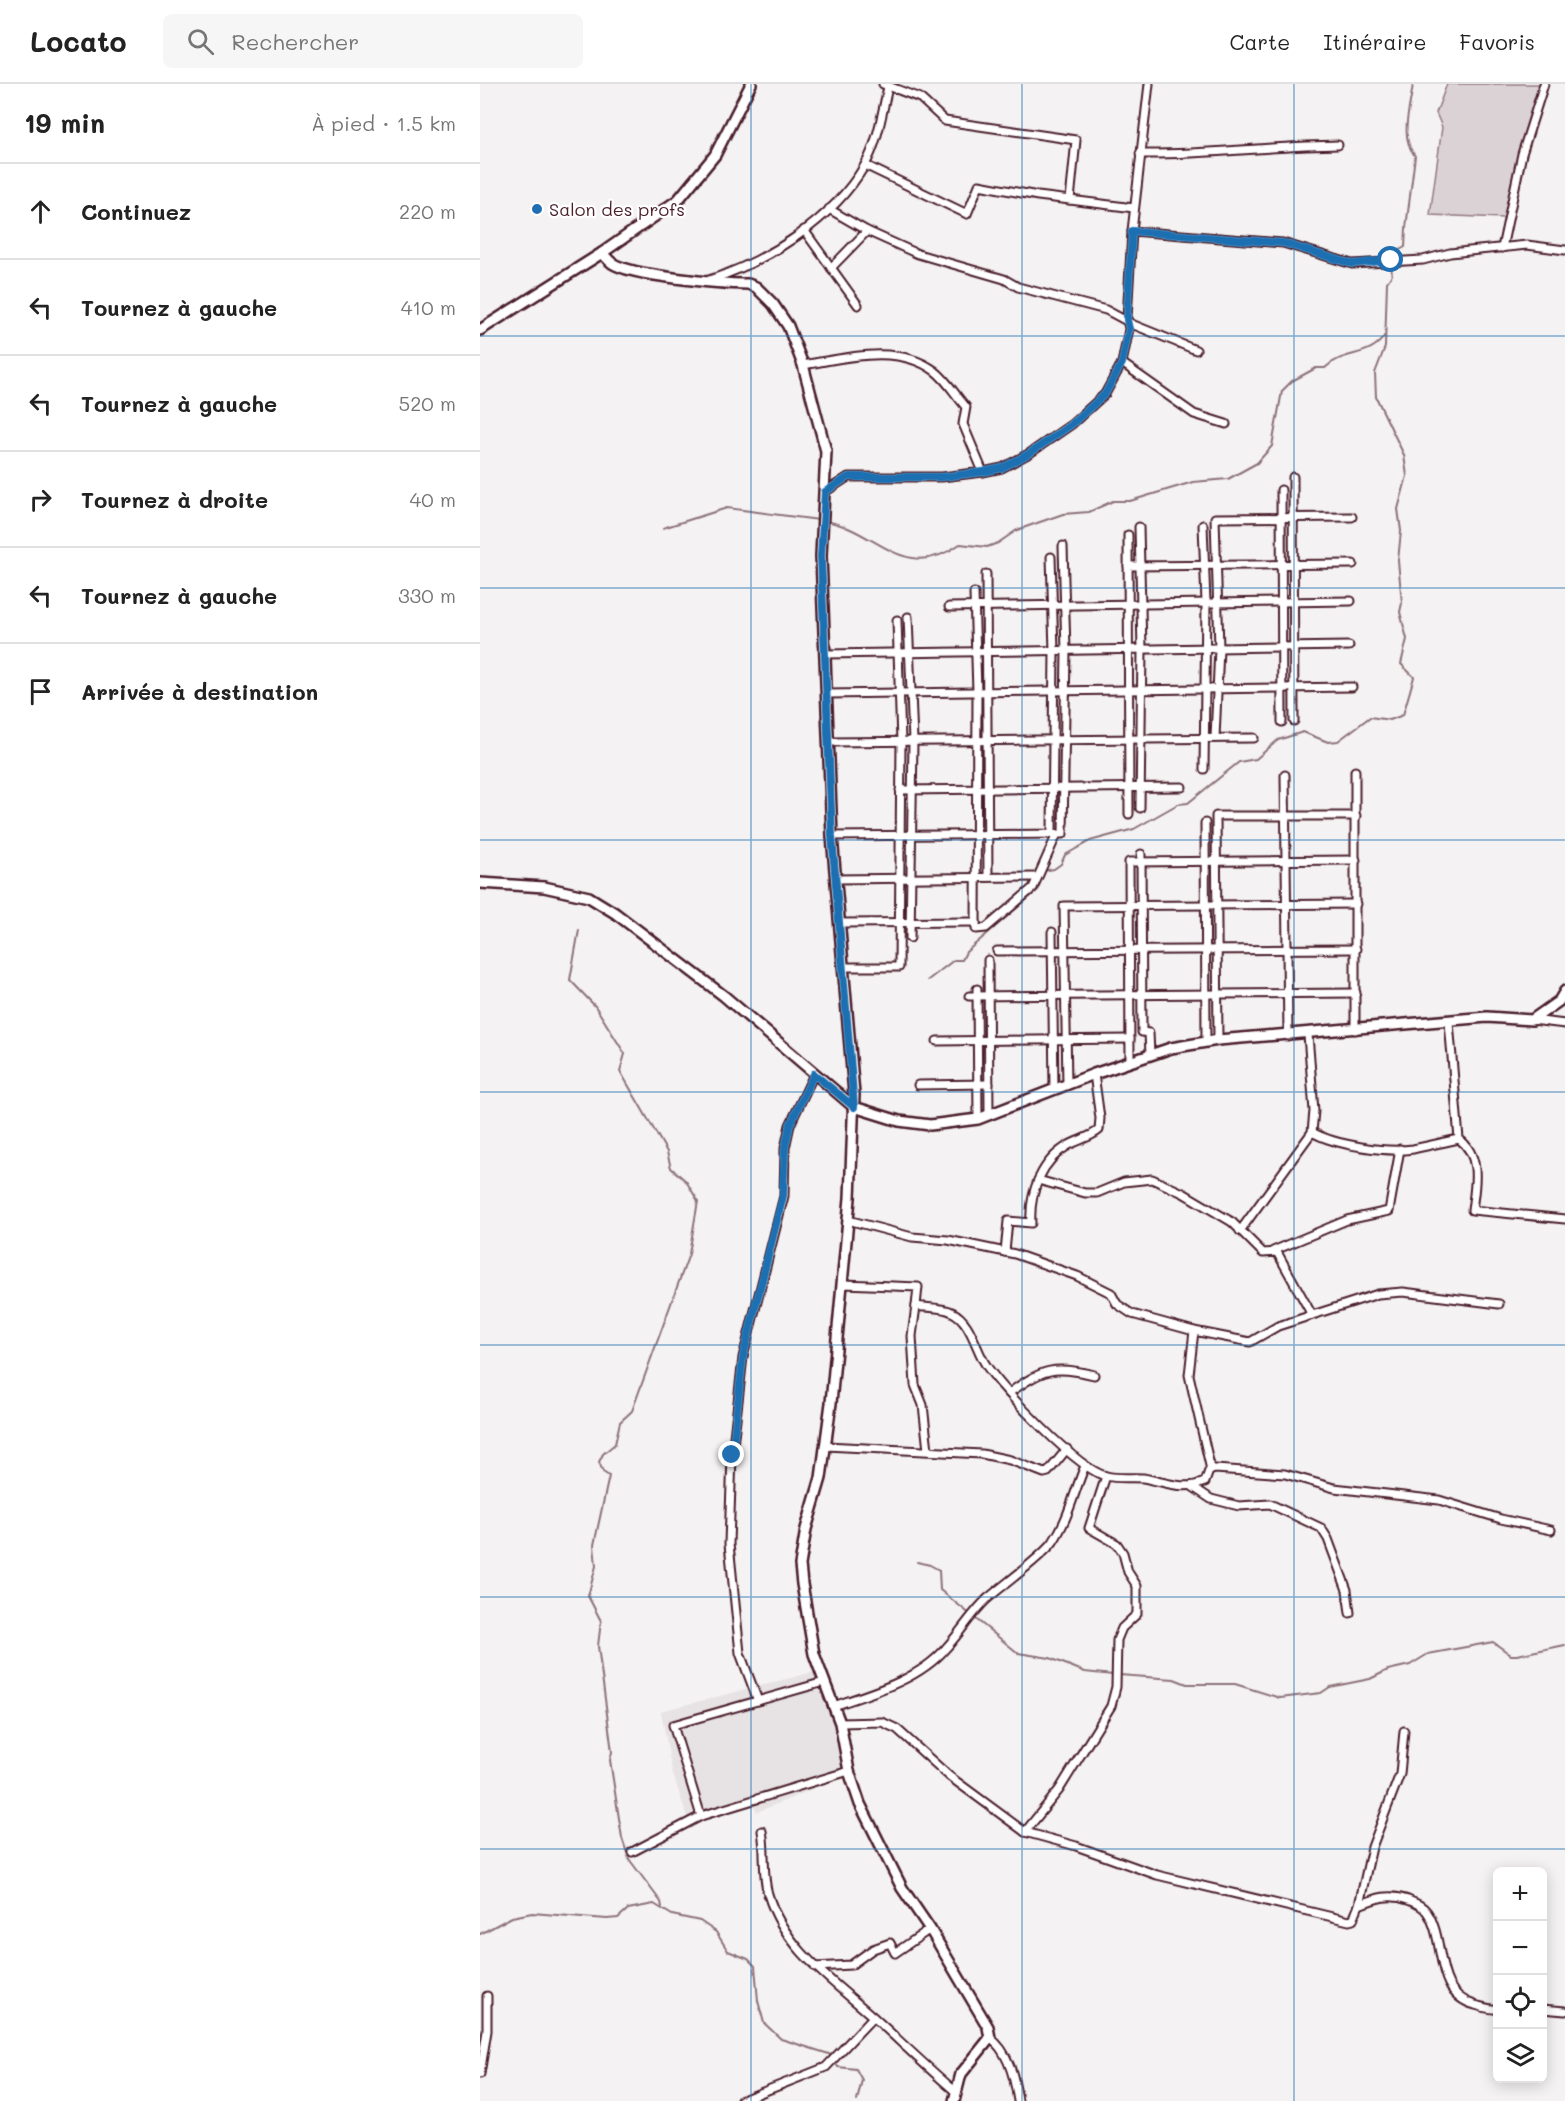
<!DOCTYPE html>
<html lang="fr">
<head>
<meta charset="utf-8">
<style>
	:root { --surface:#fff; --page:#f6f6f6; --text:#222; --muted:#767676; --line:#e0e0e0 }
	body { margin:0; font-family:Mali,sans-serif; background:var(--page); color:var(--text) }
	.controls { position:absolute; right:18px; bottom:18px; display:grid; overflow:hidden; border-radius:9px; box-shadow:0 3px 15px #0003 }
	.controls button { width:54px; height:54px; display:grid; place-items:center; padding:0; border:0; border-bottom:2px solid var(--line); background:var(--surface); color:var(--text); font:30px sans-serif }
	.stop { position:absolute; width:18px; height:18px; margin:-14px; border:4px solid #1f6fb2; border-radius:50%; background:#fff }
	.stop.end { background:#1f6fb2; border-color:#fff; box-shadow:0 2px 6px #0008 }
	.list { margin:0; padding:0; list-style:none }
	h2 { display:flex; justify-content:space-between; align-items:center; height:78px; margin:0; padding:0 24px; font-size:26px }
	h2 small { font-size:20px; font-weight:400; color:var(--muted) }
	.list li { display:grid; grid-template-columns:39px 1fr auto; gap:18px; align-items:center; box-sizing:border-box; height:96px; padding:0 24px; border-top:2px solid var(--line) }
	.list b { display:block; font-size:22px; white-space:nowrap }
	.list em { font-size:20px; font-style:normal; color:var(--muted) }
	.icon { flex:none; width:33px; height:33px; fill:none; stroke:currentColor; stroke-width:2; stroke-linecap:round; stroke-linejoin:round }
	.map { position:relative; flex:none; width:1085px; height:2017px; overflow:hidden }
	header { display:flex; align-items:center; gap:36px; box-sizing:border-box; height:84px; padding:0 30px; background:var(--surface); border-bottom:2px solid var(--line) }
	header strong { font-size:28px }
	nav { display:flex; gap:33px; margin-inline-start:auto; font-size:21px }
	.search { width:420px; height:54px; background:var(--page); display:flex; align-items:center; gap:15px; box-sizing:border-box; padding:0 21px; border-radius:9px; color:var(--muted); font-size:22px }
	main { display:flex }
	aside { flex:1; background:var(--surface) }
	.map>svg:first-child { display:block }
</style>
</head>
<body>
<header>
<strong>Locato</strong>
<div class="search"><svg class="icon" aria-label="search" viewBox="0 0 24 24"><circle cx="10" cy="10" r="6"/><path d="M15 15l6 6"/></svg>Rechercher</div>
<nav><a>Carte</a><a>Itinéraire</a><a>Favoris</a></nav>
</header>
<main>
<aside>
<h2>19 min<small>À pied · 1.5 km</small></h2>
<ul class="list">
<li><svg class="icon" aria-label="ahead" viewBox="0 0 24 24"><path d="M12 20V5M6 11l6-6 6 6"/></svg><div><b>Continuez</b></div><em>220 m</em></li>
<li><svg class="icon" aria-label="left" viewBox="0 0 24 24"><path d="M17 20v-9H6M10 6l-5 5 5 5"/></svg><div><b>Tournez à gauche</b></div><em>410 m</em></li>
<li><svg class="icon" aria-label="left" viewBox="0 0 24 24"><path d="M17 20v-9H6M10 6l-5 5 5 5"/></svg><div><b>Tournez à gauche</b></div><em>520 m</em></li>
<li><svg class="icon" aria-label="right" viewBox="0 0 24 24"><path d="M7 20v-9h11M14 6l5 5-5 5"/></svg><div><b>Tournez à droite</b></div><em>40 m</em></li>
<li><svg class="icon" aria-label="left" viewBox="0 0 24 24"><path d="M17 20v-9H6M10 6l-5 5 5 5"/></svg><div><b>Tournez à gauche</b></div><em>330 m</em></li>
<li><svg class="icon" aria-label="arrive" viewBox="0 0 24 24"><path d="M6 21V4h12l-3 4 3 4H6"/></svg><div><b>Arrivée à destination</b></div></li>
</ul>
</aside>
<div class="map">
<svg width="1085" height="2017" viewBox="0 0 1085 2017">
	<rect width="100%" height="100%" fill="#f4f2f2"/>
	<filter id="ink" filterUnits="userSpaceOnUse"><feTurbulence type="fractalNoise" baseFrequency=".0167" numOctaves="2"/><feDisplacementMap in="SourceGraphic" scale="12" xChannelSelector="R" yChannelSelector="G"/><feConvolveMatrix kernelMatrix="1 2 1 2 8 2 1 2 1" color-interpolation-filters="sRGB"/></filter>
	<g filter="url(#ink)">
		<!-- built -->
		<path fill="#e7e2e3" d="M334,1588L360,1646L369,1690L277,1728L273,1720L207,1733L192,1687L181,1627Z"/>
		<!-- green -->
		<path fill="#dbd2d5" stroke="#927880" stroke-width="1.5" d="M967,0H1062L1043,53L1024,134L950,131L962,43L956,29Z"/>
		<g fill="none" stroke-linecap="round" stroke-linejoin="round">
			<!-- stream -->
			<g stroke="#8d727a" stroke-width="2">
				<path d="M911,175L916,168L925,163L926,144L935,72C919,51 930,26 933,0"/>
				<path d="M344,437C396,444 423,501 480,460L507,463L518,459L537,446L583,430L609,428L633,417H650L713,398L748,395L777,379L792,362L802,307L812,297L836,284H845C863,266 891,274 905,251"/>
				<path d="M183,444L247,424L339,436"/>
				<path d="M563,787L574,785L581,780L585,771L610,757L654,745L698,720L708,719L759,678L776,675L798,656L823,648L848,658L858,657L890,633L910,636L923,631L934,593L921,580L927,555L920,528L922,519L918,477L921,447L918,425L927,392L924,371L896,313L895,289L905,263L907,198L912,191L911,180"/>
				<path d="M99,846L90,896L115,922L145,970L140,987L187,1068L191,1084L206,1097L218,1117L209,1170L152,1327L140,1338L135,1360L123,1370L119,1378L123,1388L129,1392L114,1461L116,1482L108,1512L121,1537L118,1562L132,1668L130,1676L142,1754L149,1775L181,1818L182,1823"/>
				<path d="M448,896L474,876H482L486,868L559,805V798"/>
				<path d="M437,1478L450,1481L459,1486L460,1506L538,1569L570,1574L605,1588L633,1591"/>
				<path d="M639,1591L694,1595L707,1600H755L800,1614L841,1609L850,1603L890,1595L908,1586L930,1581L948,1570L1013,1558L1031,1571H1037L1085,1561"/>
				<path d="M0,1850L32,1833L52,1829L127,1835L138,1834L148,1825L174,1820L192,1831L220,1837L236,1848L248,1867L268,1875L275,1882L278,1917L284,1939L301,1955L349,1970L358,1983L376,1985L382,1996L377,2017"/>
			</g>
			<defs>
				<g id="street">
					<path d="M403,0L440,14L465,37L596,56L590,116"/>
					<path d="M660,70C726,71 791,62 858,61"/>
					<path d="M385,81L487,130L499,101L558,112L654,124"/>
					<path d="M349,125L387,147L438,170L524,195L538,203L626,226L654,241L716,266"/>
					<path d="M324,146L378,221"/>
					<path d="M652,147L803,159L872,180L943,176L970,169L1047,161L1085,166"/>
					<path d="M1022,164L1042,70L1064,0"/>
					<path d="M351,184L387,147"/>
					<path d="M229,196C288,177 353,136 385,81C398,58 402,29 408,3"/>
					<path d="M642,279L714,330L746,340"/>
					<path d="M323,281C365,274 418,259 455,287C467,296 476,312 486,323L483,340L503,388"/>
					<path d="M813,393L814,637"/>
					<path d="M801,406L802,638"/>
					<path d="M345,408L368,393H462L503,388L522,384L550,369L592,340L625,310L642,279L649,245L647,235L652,147L669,0"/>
					<path d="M723,441L726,519L724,685"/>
					<path d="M659,443L662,565L660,724"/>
					<path d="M648,451L649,730"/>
					<path d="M571,473L574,567L572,748"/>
					<path d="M648,482L873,480"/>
					<path d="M506,490L508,793"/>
					<path d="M494,509L497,608L496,845L506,844L553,804L577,750"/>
					<path d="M469,523L871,517"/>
					<path d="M428,533L433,657L430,854"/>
					<path d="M345,570L869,562"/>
					<path d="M347,610L872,603"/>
					<path d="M735,654L739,564L735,434L872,433"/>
					<path d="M349,658L774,654"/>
					<path d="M805,691L808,952"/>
					<path d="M420,706L702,703"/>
					<path d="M725,739L726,958"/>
					<path d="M352,752L583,750L586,567L583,462"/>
					<path d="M661,770L662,948L669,949L670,970"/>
					<path d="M355,795L557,793"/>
					<path d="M361,839L496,838"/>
					<path d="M572,848L574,1006"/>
					<path d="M517,867L876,865"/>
					<path d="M508,876L509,1031"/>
					<path d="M363,883H419L421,658L417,536"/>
					<path d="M497,905L498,1035"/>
					<path d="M489,912L876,909"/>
					<path d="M1052,936L1085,940"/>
					<path d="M969,938L979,1055C1002,1072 995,1102 992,1126L1085,1135"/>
					<path d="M875,946V687"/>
					<path d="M738,956L736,732H876"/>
					<path d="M457,957L650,955"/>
					<path d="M650,977L649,778L876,776"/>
					<path d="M438,1001L509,1000"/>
					<path d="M587,1001L584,822L876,820"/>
					<path d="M832,1048C854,1061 907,1069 933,1065C949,1062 964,1058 979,1055"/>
					<path d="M558,1096L605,1109H617L644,1098L672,1095L703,1109L752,1138L783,1169L797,1168L832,1231"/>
					<path d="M368,1136L432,1153L468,1156L535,1170L597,1192L631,1209L637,1220L652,1230L714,1247L770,1258L798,1242L898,1210L923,1208L1019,1220"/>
					<path d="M760,1147L832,1048L834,1027L828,951"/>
					<path d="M793,1167L867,1136L909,1127L920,1065"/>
					<path d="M525,1168L528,1137L551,1139C549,1108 562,1076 589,1061C598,1056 611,1053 619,1046L620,1034L614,990"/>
					<path d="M364,1200L438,1203L436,1222C446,1224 463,1223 472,1228C491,1237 495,1264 506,1281C522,1306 599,1386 626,1392C638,1395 651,1393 663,1394C686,1398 702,1407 725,1398L729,1387L735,1385L805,1390L854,1404L959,1416L1021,1435L1071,1446"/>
					<path d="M436,1222L432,1252L435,1301L443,1321L448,1366"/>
					<path d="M714,1247L709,1291L731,1386"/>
					<path d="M529,1309C563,1285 573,1281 614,1291"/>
					<path d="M346,1362L502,1370L530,1376L564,1389L568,1388L587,1365"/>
					<path d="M713,1403L731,1415L759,1422L790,1420L841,1444L848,1455L867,1506L870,1529"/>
					<path d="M278,1617L260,1569L249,1460L252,1371L263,1273L304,1112L305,1064L310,1041L334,990"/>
					<path d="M353,1622C392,1609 439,1596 466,1564C481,1548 491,1530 507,1515C523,1501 562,1473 573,1458C589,1434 594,1408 605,1382"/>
					<path d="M360,1639L402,1638L417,1645L469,1692L545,1748L596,1762L677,1791L869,1837L873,1836L879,1821C896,1814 910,1809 928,1816C935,1819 942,1821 947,1828C967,1857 952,1909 995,1921C1003,1923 1010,1926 1017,1925"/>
					<path d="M221,1732L193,1641L344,1598"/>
					<path d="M282,1747C286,1768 282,1791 288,1810C305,1868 359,1901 400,1939C425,1962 449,1985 475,2007"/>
					<path d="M545,1748L579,1706L631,1622L636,1603L637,1556L642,1544L657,1530V1502L648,1488L643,1469L637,1460L609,1444L626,1392"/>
					<path d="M152,1768L221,1732L369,1687"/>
					<path d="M879,1821L892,1763L920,1690L924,1647"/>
					<path d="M335,1883L371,1881L393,1865L410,1859L415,1869L450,1845"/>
					<path d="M1062,1925L1085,1927"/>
					<path d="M510,1954C529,1967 535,1996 538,2017"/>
					<path d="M0,1990L7,1947V1912"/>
					<path d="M260,2017L346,1983L393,1933"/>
				</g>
				<g id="secondary">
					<path d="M122,169C125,172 128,176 132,179C151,192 242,200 268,200L276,203L293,220L308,242L323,281L346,367L341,472L352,752L374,1010L370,1114L351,1319L341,1394L326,1445L320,1481L322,1500L334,1570L360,1639L369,1687L380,1720L422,1804L450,1845L508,1943L510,1954L481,1990L474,2017"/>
					<path d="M0,246L122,169L198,116L235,71L271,0"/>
					<path d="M0,799L64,803L109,813L135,829L244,912L374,1023L419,1037L450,1041L498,1035L614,990L691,964L738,956L1007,933L1052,936L1079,917L1085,907"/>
				</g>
			</defs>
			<!-- street casing -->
			<use href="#street" stroke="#4a1f2b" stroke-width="11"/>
			<!-- secondary casing -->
			<use href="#secondary" stroke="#4a1f2b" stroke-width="14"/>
			<!-- street -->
			<use href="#street" stroke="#fff" stroke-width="7"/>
			<!-- secondary -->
			<use href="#secondary" stroke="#fff" stroke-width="9"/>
		</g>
	</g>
	<g fill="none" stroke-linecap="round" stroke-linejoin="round" filter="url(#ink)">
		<!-- route -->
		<path stroke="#1f6fb2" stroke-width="8" d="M252,1371L263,1273L303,1112L305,1064L310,1041L334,990L374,1023L352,752L341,472L345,408L368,393H462L503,388L522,384L550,369L592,340L625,310L642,279L649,245L647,236L652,147L803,159L872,180L911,176"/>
	</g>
	<!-- grid -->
	<path fill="none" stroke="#1f6fb2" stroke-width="1.5" stroke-opacity="0.55" d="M271,0V2017M542,0V2017M814,0V2017M0,252H1085M0,504H1085M0,756H1085M0,1008H1085M0,1261H1085M0,1513H1085M0,1765H1085"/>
	<!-- markers -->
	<circle fill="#1f6fb2" stroke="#fff" stroke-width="2" cx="57" cy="125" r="6"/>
	<g text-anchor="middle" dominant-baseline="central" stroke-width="4.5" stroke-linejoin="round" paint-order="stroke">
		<!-- poi labels -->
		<g font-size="18" fill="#4a1f2b" stroke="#fff" text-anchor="start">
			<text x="69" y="125">Salon des profs</text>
		</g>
	</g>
</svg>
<div class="controls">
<button>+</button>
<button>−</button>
<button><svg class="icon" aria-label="locate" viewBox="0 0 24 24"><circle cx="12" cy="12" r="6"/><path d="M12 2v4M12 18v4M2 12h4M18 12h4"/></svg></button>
<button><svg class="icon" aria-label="layers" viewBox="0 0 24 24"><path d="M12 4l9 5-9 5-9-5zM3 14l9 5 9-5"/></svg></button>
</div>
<div class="stop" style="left:911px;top:176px"></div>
<div class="stop end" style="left:252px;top:1371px"></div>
</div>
</main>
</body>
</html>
